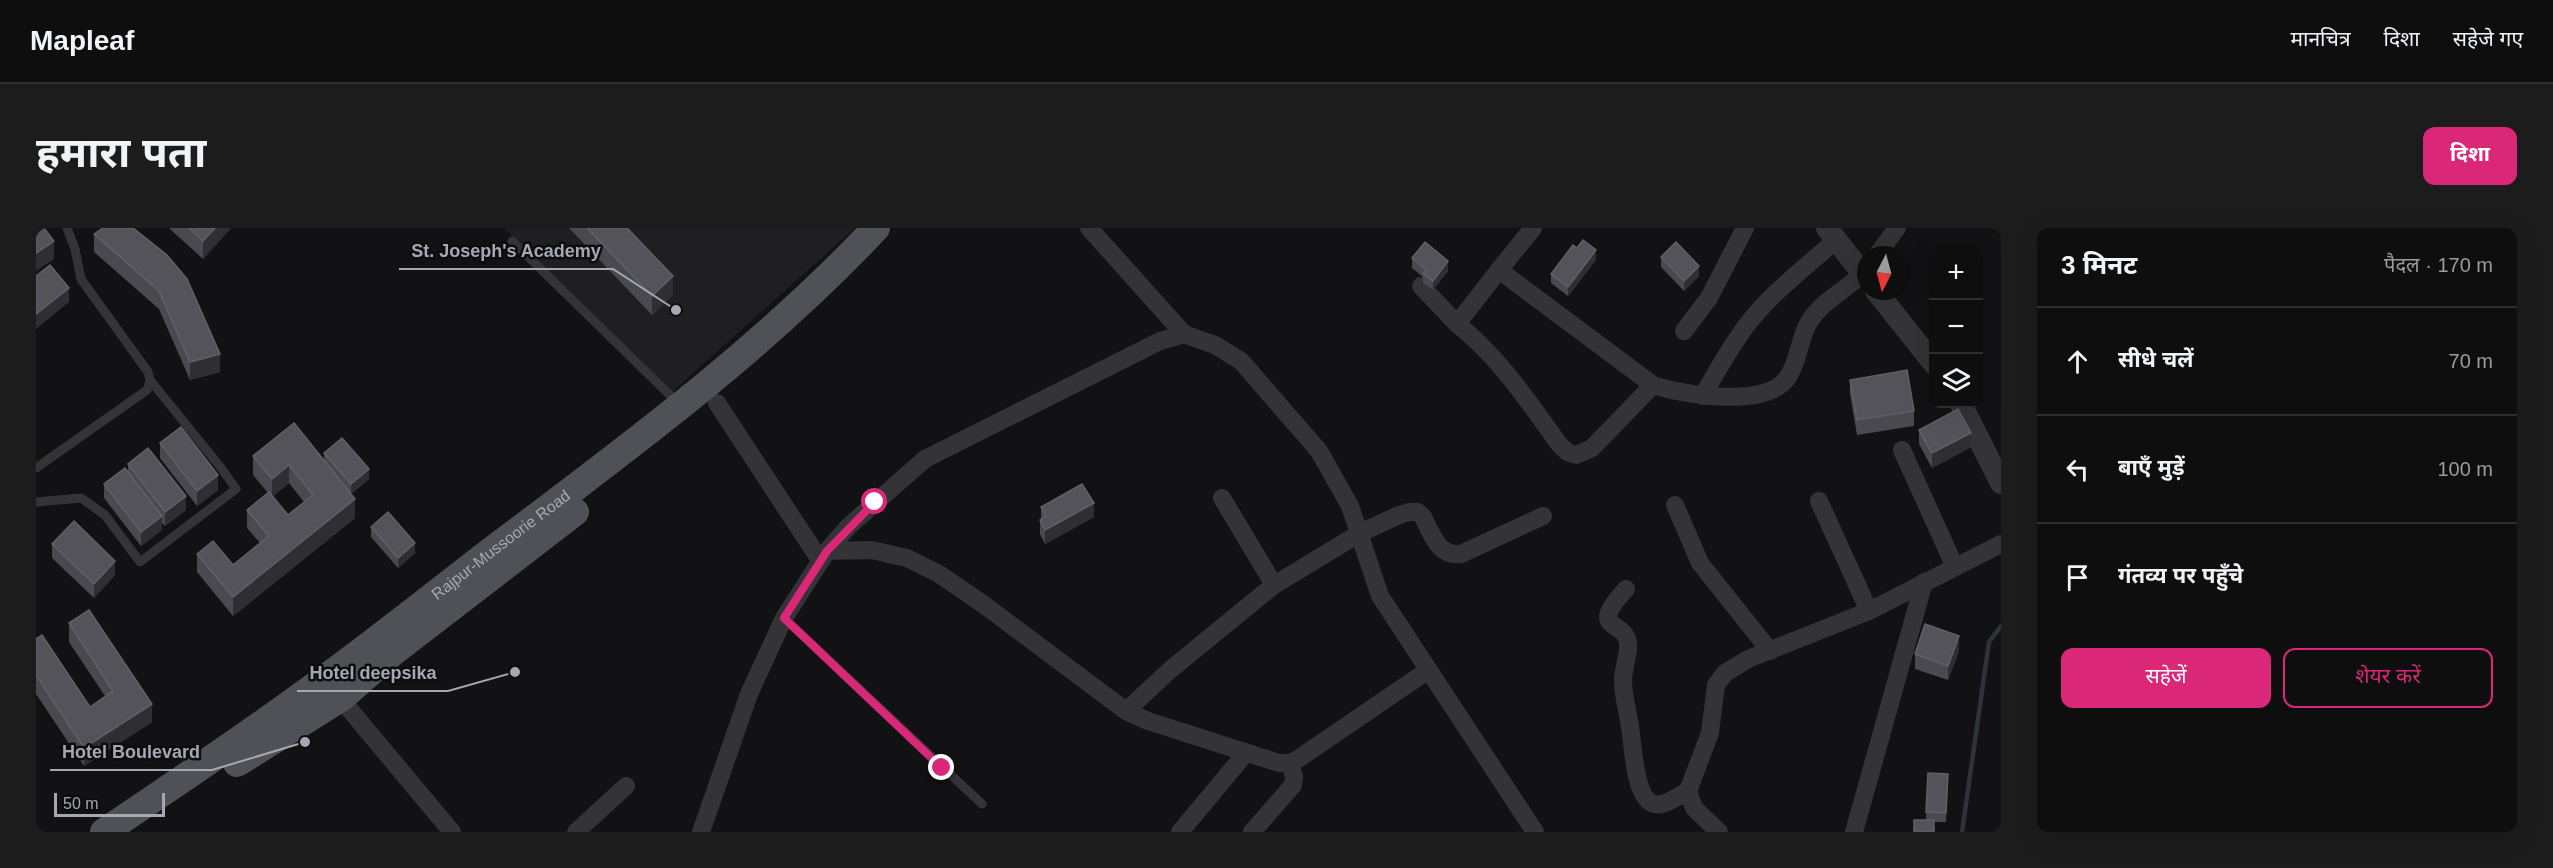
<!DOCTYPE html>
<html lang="hi">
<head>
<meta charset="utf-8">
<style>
	:root { --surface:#0e0e0f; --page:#1c1c1d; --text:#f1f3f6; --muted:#9b9c9e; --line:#2e2e2f; --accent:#db2777 }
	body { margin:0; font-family:Helvetica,"Noto Sans Devanagari",sans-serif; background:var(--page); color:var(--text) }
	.controls { position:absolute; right:18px; top:18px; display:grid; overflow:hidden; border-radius:12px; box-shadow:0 6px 24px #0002 }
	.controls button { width:54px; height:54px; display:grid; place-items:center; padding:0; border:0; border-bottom:2px solid var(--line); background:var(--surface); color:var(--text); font:30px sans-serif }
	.compass { position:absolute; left:1821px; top:18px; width:54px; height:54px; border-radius:50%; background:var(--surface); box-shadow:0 6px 24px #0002; rotate:186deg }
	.scale { position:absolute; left:18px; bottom:15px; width:111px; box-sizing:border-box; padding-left:6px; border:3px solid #a5a8b3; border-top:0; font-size:16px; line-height:21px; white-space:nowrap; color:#a5a8b3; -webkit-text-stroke:4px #0d0d0f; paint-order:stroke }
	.stop { position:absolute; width:18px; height:18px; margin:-14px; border:4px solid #db2777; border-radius:50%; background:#fff }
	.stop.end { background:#db2777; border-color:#fff; box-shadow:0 2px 6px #0008 }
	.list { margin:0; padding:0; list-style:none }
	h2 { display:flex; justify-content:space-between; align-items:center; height:78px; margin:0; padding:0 24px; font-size:26px }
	h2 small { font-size:20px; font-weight:400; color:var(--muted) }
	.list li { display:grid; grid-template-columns:39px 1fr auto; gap:18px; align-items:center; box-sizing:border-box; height:108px; padding:0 24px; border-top:2px solid var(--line) }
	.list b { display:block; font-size:22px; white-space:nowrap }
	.list em { font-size:20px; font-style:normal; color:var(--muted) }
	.actions { display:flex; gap:12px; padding:18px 24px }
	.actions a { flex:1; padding:14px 0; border:2px solid var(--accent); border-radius:12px; text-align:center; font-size:21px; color:var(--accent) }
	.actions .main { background:var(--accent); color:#fff }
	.icon { flex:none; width:33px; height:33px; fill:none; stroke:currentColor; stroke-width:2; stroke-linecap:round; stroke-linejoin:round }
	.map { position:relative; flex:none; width:1965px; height:604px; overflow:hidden; border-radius:12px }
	header { display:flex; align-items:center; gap:36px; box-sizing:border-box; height:84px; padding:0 30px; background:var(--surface); border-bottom:2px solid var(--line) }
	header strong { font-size:28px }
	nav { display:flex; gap:33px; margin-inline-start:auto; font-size:21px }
	.intro { display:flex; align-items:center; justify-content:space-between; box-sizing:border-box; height:144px; padding:0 36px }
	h1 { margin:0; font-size:42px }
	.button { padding:15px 27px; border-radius:12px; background:var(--accent); color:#fff; font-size:21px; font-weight:700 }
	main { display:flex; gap:36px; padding:0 36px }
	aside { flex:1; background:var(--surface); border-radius:12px; box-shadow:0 6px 24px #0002 }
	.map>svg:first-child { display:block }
</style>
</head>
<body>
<header>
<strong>Mapleaf</strong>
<nav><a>मानचित्र</a><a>दिशा</a><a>सहेजे गए</a></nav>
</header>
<div class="intro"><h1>हमारा पता</h1><a class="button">दिशा</a></div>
<main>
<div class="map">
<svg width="1965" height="604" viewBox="0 0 1965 604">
	<rect width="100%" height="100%" fill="#121214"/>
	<!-- built -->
	<path fill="#1f1e20" d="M468,0H819L636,164Z"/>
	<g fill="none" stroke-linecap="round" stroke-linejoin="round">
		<!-- stream -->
		<path stroke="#2d333b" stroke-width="4.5" d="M1926,604L1953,414L1965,398"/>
		<!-- service -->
		<g stroke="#343438" stroke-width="9">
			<path d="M476,13L642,175"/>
			<path d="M0,240L111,162L114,152L112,144L45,51L39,21L31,0"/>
			<path d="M0,274L45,270L69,287L104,334L200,261L186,241L114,152"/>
			<path d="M748,390L946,576"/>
		</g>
		<!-- minor -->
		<g stroke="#343438" stroke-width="18">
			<path d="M1053,0L1148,106"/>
			<path d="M1497,0L1463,42L1617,157C1647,167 1731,181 1752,149C1763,132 1763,111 1773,94C1787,71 1814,61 1830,41"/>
			<path d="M1841,27L1861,0"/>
			<path d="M1385,58L1421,96L1463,42"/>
			<path d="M1421,96C1463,129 1492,173 1523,216L1531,224L1540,227L1556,220L1617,157"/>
			<path d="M1648,103L1673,70L1709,0"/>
			<path d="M1667,168C1680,144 1694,120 1710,98C1735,65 1770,39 1800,12"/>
			<path d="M681,175L784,332"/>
			<path d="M1866,222L1919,339"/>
			<path d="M1186,270L1238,357"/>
			<path d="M1783,273L1833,383"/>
			<path d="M1639,277L1664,335L1734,423"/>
			<path d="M791,323L836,322L853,326L871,330L903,346L947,376L1090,483L1112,493L1243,535H1254L1262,531L1391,443"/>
			<path d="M1590,361C1547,408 1595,388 1592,421C1591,432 1587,442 1587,453C1587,469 1592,483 1594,499C1597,515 1598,571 1618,576C1629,579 1643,567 1652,563"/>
			<path d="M299,464L416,604"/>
			<path d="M1090,483L1134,442L1238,357L1324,305L1363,287L1373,284H1382L1387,289C1396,306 1402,329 1425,326L1507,288"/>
			<path d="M540,604L590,558"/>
			<path d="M665,604L713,466L748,390L791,323L813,298L889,231L1124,113L1148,106L1179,117L1205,133L1283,223L1314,278L1344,368L1499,604"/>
			<path d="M1144,604L1209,526"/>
			<path d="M1216,604L1257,557L1258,549L1254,535"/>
			<path d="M1683,604L1658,580L1652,563L1674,505L1680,457L1689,445L1712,431L1833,383L1965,316"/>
			<path d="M1818,604L1888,354"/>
		</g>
		<!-- tertiary -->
		<g stroke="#343438" stroke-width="22">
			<path d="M1791,0L1830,50"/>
			<path d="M1840,63L1898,136"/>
			<path d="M1925,176L1965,255"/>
		</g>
		<!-- primary -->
		<g stroke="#505157" stroke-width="28">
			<path d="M201,535L305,470L356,425L539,284"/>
			<path id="s1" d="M68,604C143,553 219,503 291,449C351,405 408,359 467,314C598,215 727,120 840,0"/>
		</g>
	</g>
	<!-- wall -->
	<g fill="#49494f" fill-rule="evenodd">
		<path d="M97,0L184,144L154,152L123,81L58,24V6Z"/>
		<path d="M134,0H195L167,31L134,1Z"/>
		<path d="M533,0H591L637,67L616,87Z"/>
		<path d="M1541,20L1560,32L1532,68L1515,55V46Z"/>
		<path d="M1625,29L1663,48L1648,63L1625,39Z"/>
		<path d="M1376,30L1412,43L1397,62L1387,55V49L1376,40Z"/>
		<path d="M1814,152L1878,183V198L1821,207L1814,166Z"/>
		<path d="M1883,202L1935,219L1896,240L1883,216Z"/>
		<path d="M124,215L182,262L161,278L124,230Z"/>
		<path d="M288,225L333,251L315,266L319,290L197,388L161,344V326L197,337L224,315L211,300V282L232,265L217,247V228L288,233ZM253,255L268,274L252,287L237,268Z"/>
		<path d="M92,236L150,282L129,298L126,295V302L105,318L68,270V256L92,243Z"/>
		<path d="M1005,279L1058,289L1009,316L1004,306V292L1005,291Z"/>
		<path d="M335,299L379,325L362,340L335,309Z"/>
		<path d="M16,316L79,347L58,370L16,330Z"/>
		<path d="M33,395L116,494L48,538L0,466V411L54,479L69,468L33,414Z"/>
		<path d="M1923,423L1912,452L1879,441V426Z"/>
		<path d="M1892,545L1912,546L1910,594H1898L1890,592Z"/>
	</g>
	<!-- shaded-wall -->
	<g fill="#2f2f33">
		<path d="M179,0H195L167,31V13Z"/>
		<path d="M18,13V31L0,43V25Z"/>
		<path d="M1560,22V32L1532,68V59Z"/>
		<path d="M1412,33V43L1397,62V53Z"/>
		<path d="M1663,38V48L1648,63V53Z"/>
		<path d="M637,48V67L616,87V68Z"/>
		<path d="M33,60V74L0,101V86Z"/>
		<path d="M184,126V144L154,152V134Z"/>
		<path d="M1935,205V219L1896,240V225Z"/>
		<path d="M253,237V255L236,269V251Z"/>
		<path d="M333,241V251L315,266V256Z"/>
		<path d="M182,247V262L161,278V263Z"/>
		<path d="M150,268V282L129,298V284Z"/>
		<path d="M319,271V290L197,388V369Z"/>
		<path d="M1058,275V289L1009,316V302Z"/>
		<path d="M126,288V302L105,318V304Z"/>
		<path d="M379,315V325L362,340V330Z"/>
		<path d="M79,333V347L58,370V356Z"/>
		<path d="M1923,408V423L1912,452V438Z"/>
		<path d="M116,476V494L48,538V520Z"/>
	</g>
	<!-- building -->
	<g fill="#535359" stroke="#606167" stroke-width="1.5">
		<path d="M0,0H8L18,13L0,25Z"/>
		<path d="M67,0H97L131,27L151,51L184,126L154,134L123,63L58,6Z"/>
		<path d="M153,0H179L167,13Z"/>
		<path d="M551,0H591L637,48L616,68Z"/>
		<path d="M1547,12L1560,22L1532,59L1515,46L1537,17L1541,20Z"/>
		<path d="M1389,14L1412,33L1397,53L1387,45L1391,42L1376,30Z"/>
		<path d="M1640,14L1663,38L1648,53L1625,29Z"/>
		<path d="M14,37L33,60L0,86V48Z"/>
		<path d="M1871,142L1878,183L1821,192L1814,152Z"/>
		<path d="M1922,181L1935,205L1896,225L1883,202Z"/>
		<path d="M258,195L319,271L197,369L161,326L177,313L197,337L233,308L211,282L233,264L252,287L277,267L253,237L236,251L217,228Z"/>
		<path d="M145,199L182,247L161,263L124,215Z"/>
		<path d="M306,210L333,241L315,256L288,225Z"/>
		<path d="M112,220L150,268L129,284L92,236Z"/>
		<path d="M89,240L126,288L105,304L68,256Z"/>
		<path d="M1046,256L1058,275L1009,302L1004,292L1010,288L1005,279Z"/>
		<path d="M352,284L379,315L362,330L335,299Z"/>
		<path d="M38,293L79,333L58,356L16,316Z"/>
		<path d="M53,382L116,476L48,520L0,447V411L6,407L54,479L77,463L33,395Z"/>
		<path d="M1889,396L1923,408L1912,438L1879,426Z"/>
		<path d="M1892,545L1912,546L1910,585L1890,584Z"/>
		<rect x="1878" y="592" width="20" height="12"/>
	</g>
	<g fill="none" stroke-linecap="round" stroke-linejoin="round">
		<!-- route -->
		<path stroke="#db2777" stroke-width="8" d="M839,274L791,323L748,390L906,540"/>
	</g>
	<g text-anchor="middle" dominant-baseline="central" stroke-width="5" stroke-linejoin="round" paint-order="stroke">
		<!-- street labels -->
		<g font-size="16" fill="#a5a8b3" stroke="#0d0d0f">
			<text stroke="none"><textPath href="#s1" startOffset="490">Rajpur-Mussoorie Road</textPath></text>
		</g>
	</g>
	<!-- callouts -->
	<path fill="none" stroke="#a5a8b3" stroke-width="2" d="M640 82L577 41H363M479 444L412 463H261M269 514L176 542H14"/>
	<g fill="#a5a8b3" stroke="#0d0d0f" stroke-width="2">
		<circle cx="640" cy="82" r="6"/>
		<circle cx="479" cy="444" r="6"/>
		<circle cx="269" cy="514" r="6"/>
	</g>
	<g font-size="18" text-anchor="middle" font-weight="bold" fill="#a5a8b3" stroke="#0d0d0f" stroke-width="5" stroke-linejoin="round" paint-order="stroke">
		<text x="470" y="29">St. Joseph's Academy</text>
		<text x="337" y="451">Hotel deepsika</text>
		<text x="95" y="530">Hotel Boulevard</text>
	</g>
</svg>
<div class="controls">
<button>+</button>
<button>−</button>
<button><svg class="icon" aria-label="layers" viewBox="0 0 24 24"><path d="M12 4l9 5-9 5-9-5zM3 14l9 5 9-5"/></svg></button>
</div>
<svg class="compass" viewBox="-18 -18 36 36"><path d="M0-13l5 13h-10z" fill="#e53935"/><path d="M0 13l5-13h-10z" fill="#9b9c9e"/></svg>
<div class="scale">50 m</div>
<div class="stop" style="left:839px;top:274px"></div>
<div class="stop end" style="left:906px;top:540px"></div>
</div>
<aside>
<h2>3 मिनट<small>पैदल · 170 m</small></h2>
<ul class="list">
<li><svg class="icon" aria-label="ahead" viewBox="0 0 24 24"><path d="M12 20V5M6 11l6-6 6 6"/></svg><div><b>सीधे चलें</b></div><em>70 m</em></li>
<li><svg class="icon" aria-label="left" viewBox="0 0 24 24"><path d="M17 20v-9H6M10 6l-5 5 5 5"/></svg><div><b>बाएँ मुड़ें</b></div><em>100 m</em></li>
<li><svg class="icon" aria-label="arrive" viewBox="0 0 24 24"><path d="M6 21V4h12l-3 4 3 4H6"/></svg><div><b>गंतव्य पर पहुँचे</b></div></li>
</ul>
<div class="actions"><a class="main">सहेजें</a><a>शेयर करें</a></div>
</aside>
</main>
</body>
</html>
